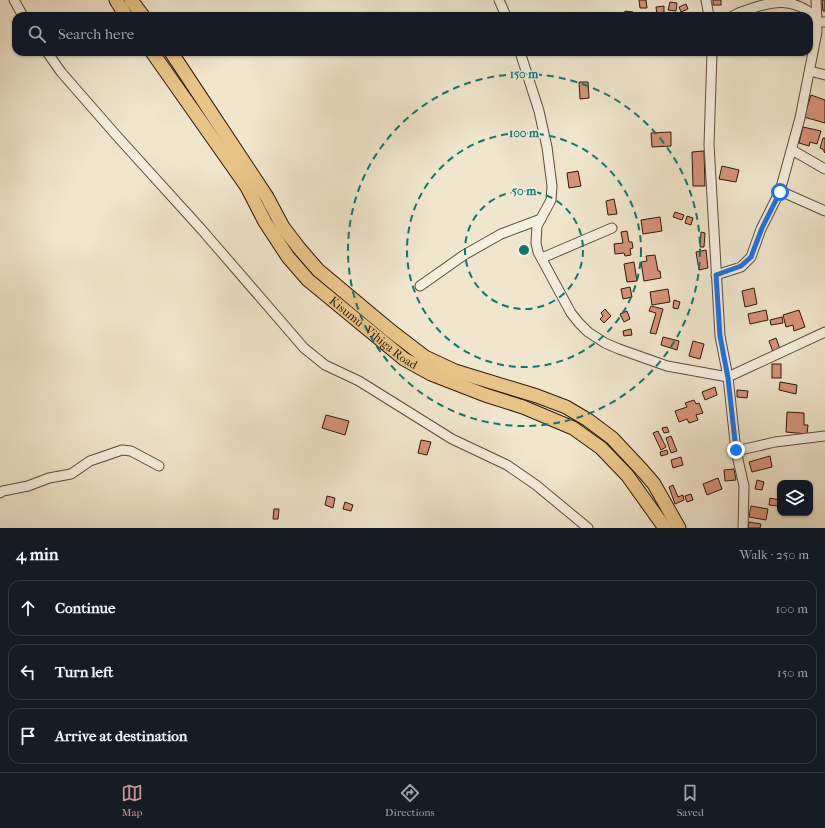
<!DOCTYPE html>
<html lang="en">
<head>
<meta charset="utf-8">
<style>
	:root { --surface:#171b24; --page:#20242c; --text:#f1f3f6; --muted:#9ea1a6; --line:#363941; --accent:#c59692 }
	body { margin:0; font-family:"IM FELL French Canon",serif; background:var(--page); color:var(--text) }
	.controls { position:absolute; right:12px; bottom:12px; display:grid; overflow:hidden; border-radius:8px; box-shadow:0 1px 3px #0004 }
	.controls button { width:36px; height:36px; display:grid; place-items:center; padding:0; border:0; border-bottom:1px solid var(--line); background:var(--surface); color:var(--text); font:20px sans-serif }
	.stop { position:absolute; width:12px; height:12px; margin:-9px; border:3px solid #1a73e8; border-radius:50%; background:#fff }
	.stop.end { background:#1a73e8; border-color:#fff; box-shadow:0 1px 4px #0008 }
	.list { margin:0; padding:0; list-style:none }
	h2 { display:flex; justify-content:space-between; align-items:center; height:52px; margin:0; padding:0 16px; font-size:17px }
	h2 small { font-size:13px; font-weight:400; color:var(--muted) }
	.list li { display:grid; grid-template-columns:26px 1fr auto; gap:12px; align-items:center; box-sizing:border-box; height:56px; margin:0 8px 8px; padding:0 8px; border:1px solid var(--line); border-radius:12px }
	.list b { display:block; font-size:15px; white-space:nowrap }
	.list em { font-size:13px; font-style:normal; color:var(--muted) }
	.icon { flex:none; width:22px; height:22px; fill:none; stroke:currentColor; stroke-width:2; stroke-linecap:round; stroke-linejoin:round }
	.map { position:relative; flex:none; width:825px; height:528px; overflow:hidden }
	.search { position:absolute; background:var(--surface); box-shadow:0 1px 3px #0004; left:12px; right:12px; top:12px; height:44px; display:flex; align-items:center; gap:10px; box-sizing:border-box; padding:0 14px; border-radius:12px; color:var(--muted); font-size:15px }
	.sheet { height:244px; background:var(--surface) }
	nav { display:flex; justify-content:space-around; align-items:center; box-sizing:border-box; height:56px; border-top:1px solid var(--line); background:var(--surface); font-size:11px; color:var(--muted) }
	nav a { display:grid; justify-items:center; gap:2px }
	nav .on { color:var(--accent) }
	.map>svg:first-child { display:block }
</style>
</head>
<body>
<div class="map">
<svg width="825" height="528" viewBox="0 0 825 528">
	<rect width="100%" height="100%" fill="#f0e6cd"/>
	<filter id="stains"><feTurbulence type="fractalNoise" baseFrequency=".005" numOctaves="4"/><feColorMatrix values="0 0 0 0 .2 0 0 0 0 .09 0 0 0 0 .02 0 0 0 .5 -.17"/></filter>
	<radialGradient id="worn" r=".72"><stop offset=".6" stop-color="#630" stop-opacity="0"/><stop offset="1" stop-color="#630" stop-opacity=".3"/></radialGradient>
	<!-- building -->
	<g fill="#d9927b" stroke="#291909">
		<path d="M639,0H646L647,8H640Z"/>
		<rect x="713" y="0" width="8" height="5"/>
		<path d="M822,0H825V11H823Z"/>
		<path d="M670,2L677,3L676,11L668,10Z"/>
		<path d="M686,4L688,9L681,12L679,7Z"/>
		<path d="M664,6V14L657,15L656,7Z"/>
		<path d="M625,11L633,12L632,16H624Z"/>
		<path d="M579,82H588L589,98L580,99Z"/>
		<path d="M811,95L825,100V123L804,117Z"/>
		<path d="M803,127L821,131L817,144L810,142L809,146L799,143Z"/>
		<path d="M671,132V146L652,147L651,133Z"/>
		<path d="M823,138H825V153L824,152V150L820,148Z"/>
		<path d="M704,151L705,186H693L692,152Z"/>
		<path d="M722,166L739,170L736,182L719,179Z"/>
		<path d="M578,171L581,186L569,188L567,173Z"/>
		<path d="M614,199L617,214L608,215L606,201Z"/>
		<path d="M675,212L684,215L682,220L673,217Z"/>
		<path d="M687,216L693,218L691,225L685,223Z"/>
		<path d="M660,217L662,231L643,234L641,220Z"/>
		<path d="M627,231L629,242H632L633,248L630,249L631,255L625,256L624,253L615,254L614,244L623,243L621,232Z"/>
		<path d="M701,232L705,233L704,247H700Z"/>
		<path d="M706,250L708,268L699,270L696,252Z"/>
		<path d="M655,255L658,271H660L661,278L644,281L641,262L647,261L646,256Z"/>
		<path d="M634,262L637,281L627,282L624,264Z"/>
		<path d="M630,287L632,297L623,299L621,289Z"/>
		<path d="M754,288L757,304L745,307L742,291Z"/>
		<path d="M668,289L670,302L652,305L650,292Z"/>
		<path d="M674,300L680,302L678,309L673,308Z"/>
		<path d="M651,306L663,309L656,334L650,333L656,313L649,311Z"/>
		<path d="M605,309L611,316L604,323L600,319L603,316L601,313Z"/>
		<path d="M766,310L768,320L750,324L748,314Z"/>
		<path d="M799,310L805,327L794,331L793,325L786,327L783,315Z"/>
		<path d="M627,311L630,319L624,322L620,314Z"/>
		<path d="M782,317L783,323L771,325L770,320Z"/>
		<path d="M631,329L632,335L624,336L623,331Z"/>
		<path d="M663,337L679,341L677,350L661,345Z"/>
		<path d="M776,338L780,349L773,352L769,341Z"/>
		<path d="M693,341L704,344L700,359L689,356Z"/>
		<rect x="772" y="364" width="9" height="14"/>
		<path d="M780,382L797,385L796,394L779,390Z"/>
		<path d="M715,387L717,395L705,400L702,392Z"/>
		<path d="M737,390L748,391L747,398L737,397Z"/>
		<path d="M694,400L696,404L699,403L703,413L696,415L698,420L689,423L687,419L679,422L675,411L687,407L685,403Z"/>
		<path d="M787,412L804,413V425H808L807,434L786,432Z"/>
		<path d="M326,415L349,421L345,435L322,428Z"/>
		<path d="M667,427L669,432L664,433L662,428Z"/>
		<path d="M658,431L666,447L661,450L653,433Z"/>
		<path d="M671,436L677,451L671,453L666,438Z"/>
		<path d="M421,440L431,442L427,455L418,453Z"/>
		<path d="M667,450L668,454L661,456L660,452Z"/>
		<path d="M770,456L772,467L752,472L749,462Z"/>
		<path d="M681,457L683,465L673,468L671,460Z"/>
		<path d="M734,469L736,480L725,481L724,470Z"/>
		<path d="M718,478L722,489L707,495L703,484Z"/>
		<path d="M757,480L764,482L762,490L755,489Z"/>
		<path d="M673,485L678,497L683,495L684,500L675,504L669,487Z"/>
		<path d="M691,494L693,500L687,502L685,496Z"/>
		<path d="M327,496L335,498L333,508L325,505Z"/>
		<path d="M770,498L780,500L778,506L769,505Z"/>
		<path d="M345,502L353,505L351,511L343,509Z"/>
		<path d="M751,506L768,509L766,520L749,517Z"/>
		<path d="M274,509H279L278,519H273Z"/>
		<path d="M749,522L761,524L760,528H748Z"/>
	</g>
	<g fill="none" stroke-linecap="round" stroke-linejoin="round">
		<defs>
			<g id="minor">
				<path d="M14,0L23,16"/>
				<path d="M499,0L506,16"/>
				<path d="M706,0L709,16"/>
				<path d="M816,0L817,22H825"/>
				<path d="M47,52L61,72L116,135L202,230L304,348L325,365L359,381L452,439L507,465L536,485L588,528"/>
				<path d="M520,52L539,111L547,147L552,186L551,200L537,226L536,243L538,252L571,313L579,323L588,332L605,343L619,349L667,366L728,377L825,332"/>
				<path d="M712,52L709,145L720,336L728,377L736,451L744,486L743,528"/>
				<path d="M810,71L825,75"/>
				<path d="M792,150L825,169"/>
				<path d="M780,191L825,211"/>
				<path d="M542,258L612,228"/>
				<path d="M716,275L741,267L751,257L761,229L780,191L800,118L817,32C817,22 815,18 808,11C791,0 776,1 756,7C748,10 740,11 733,16"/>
				<path d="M420,286L464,255L501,234L541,219"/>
				<path d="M736,451L775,442L825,436"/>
				<path d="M0,493L3,491L28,486L49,478L71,474L90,461L122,450L131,451L159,466"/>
			</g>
			<g id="highway">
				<path d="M116,0L126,16"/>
				<path d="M131,0L143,16"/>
				<path id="s1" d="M152,52L247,187L265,222L288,257L308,280L404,359L431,374L485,395L523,407L573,428L601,448L627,475L665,528"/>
				<path d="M171,52L267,197L283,227L299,248L318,270L391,331L425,357L455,371L537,396L566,407L588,420L612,438L642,470L654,484L679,528"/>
			</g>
		</defs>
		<!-- minor casing -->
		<use href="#minor" stroke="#5b4c3a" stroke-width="11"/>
		<!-- highway casing -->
		<use href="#highway" stroke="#291909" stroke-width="15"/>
		<!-- minor -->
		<use href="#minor" stroke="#f5efde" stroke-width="9"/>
		<!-- highway -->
		<use href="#highway" stroke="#e8c386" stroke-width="13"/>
	</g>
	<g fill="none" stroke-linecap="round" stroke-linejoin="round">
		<!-- route -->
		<path stroke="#1a73e8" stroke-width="5" d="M736,450L728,378L720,336L716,275L741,266L751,257L762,228L780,192"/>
	</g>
	<!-- distance rings -->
	<g fill="none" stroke="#0f766e" stroke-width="2" stroke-dasharray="7 5">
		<circle cx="524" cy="250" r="59"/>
		<circle cx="524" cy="250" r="117"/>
		<circle cx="524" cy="250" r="176"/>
	</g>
	<g text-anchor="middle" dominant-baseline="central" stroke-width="3" stroke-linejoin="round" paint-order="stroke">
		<!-- street labels -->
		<g font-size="12" fill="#291909" stroke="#f5efde">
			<text stroke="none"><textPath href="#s1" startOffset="361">Kisumu -Vihiga Road</textPath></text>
		</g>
	</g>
	<circle cx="524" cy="250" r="6" fill="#0f766e" stroke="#f5efde" stroke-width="2"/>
	<g font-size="12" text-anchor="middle" font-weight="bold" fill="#0f766e" stroke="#f5efde" stroke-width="3" stroke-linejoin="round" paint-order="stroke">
		<text x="524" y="78">150 m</text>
		<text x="524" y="137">100 m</text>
		<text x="524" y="195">50 m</text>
	</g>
	<rect width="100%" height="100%" filter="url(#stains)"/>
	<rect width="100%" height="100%" fill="url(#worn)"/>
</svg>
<div class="controls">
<button><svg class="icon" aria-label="layers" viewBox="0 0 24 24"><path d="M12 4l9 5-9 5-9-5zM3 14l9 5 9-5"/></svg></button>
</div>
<div class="stop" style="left:780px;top:192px"></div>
<div class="stop end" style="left:736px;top:450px"></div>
<div class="search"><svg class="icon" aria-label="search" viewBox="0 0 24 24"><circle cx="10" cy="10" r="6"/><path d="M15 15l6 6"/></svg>Search here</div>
</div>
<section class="sheet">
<h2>4 min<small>Walk · 250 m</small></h2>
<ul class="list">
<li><svg class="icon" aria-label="ahead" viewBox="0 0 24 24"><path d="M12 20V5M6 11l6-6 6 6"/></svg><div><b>Continue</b></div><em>100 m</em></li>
<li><svg class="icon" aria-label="left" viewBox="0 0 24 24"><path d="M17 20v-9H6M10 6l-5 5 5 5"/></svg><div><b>Turn left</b></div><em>150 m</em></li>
<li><svg class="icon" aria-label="arrive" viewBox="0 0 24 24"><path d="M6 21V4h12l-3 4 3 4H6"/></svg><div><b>Arrive at destination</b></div></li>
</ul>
</section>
<nav>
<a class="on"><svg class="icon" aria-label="map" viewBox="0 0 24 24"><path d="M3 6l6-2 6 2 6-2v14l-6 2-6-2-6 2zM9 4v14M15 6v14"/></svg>Map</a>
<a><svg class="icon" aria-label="directions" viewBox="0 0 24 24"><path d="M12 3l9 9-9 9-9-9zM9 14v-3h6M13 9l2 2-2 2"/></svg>Directions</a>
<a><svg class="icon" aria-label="saved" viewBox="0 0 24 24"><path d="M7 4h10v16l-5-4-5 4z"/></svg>Saved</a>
</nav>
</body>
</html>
